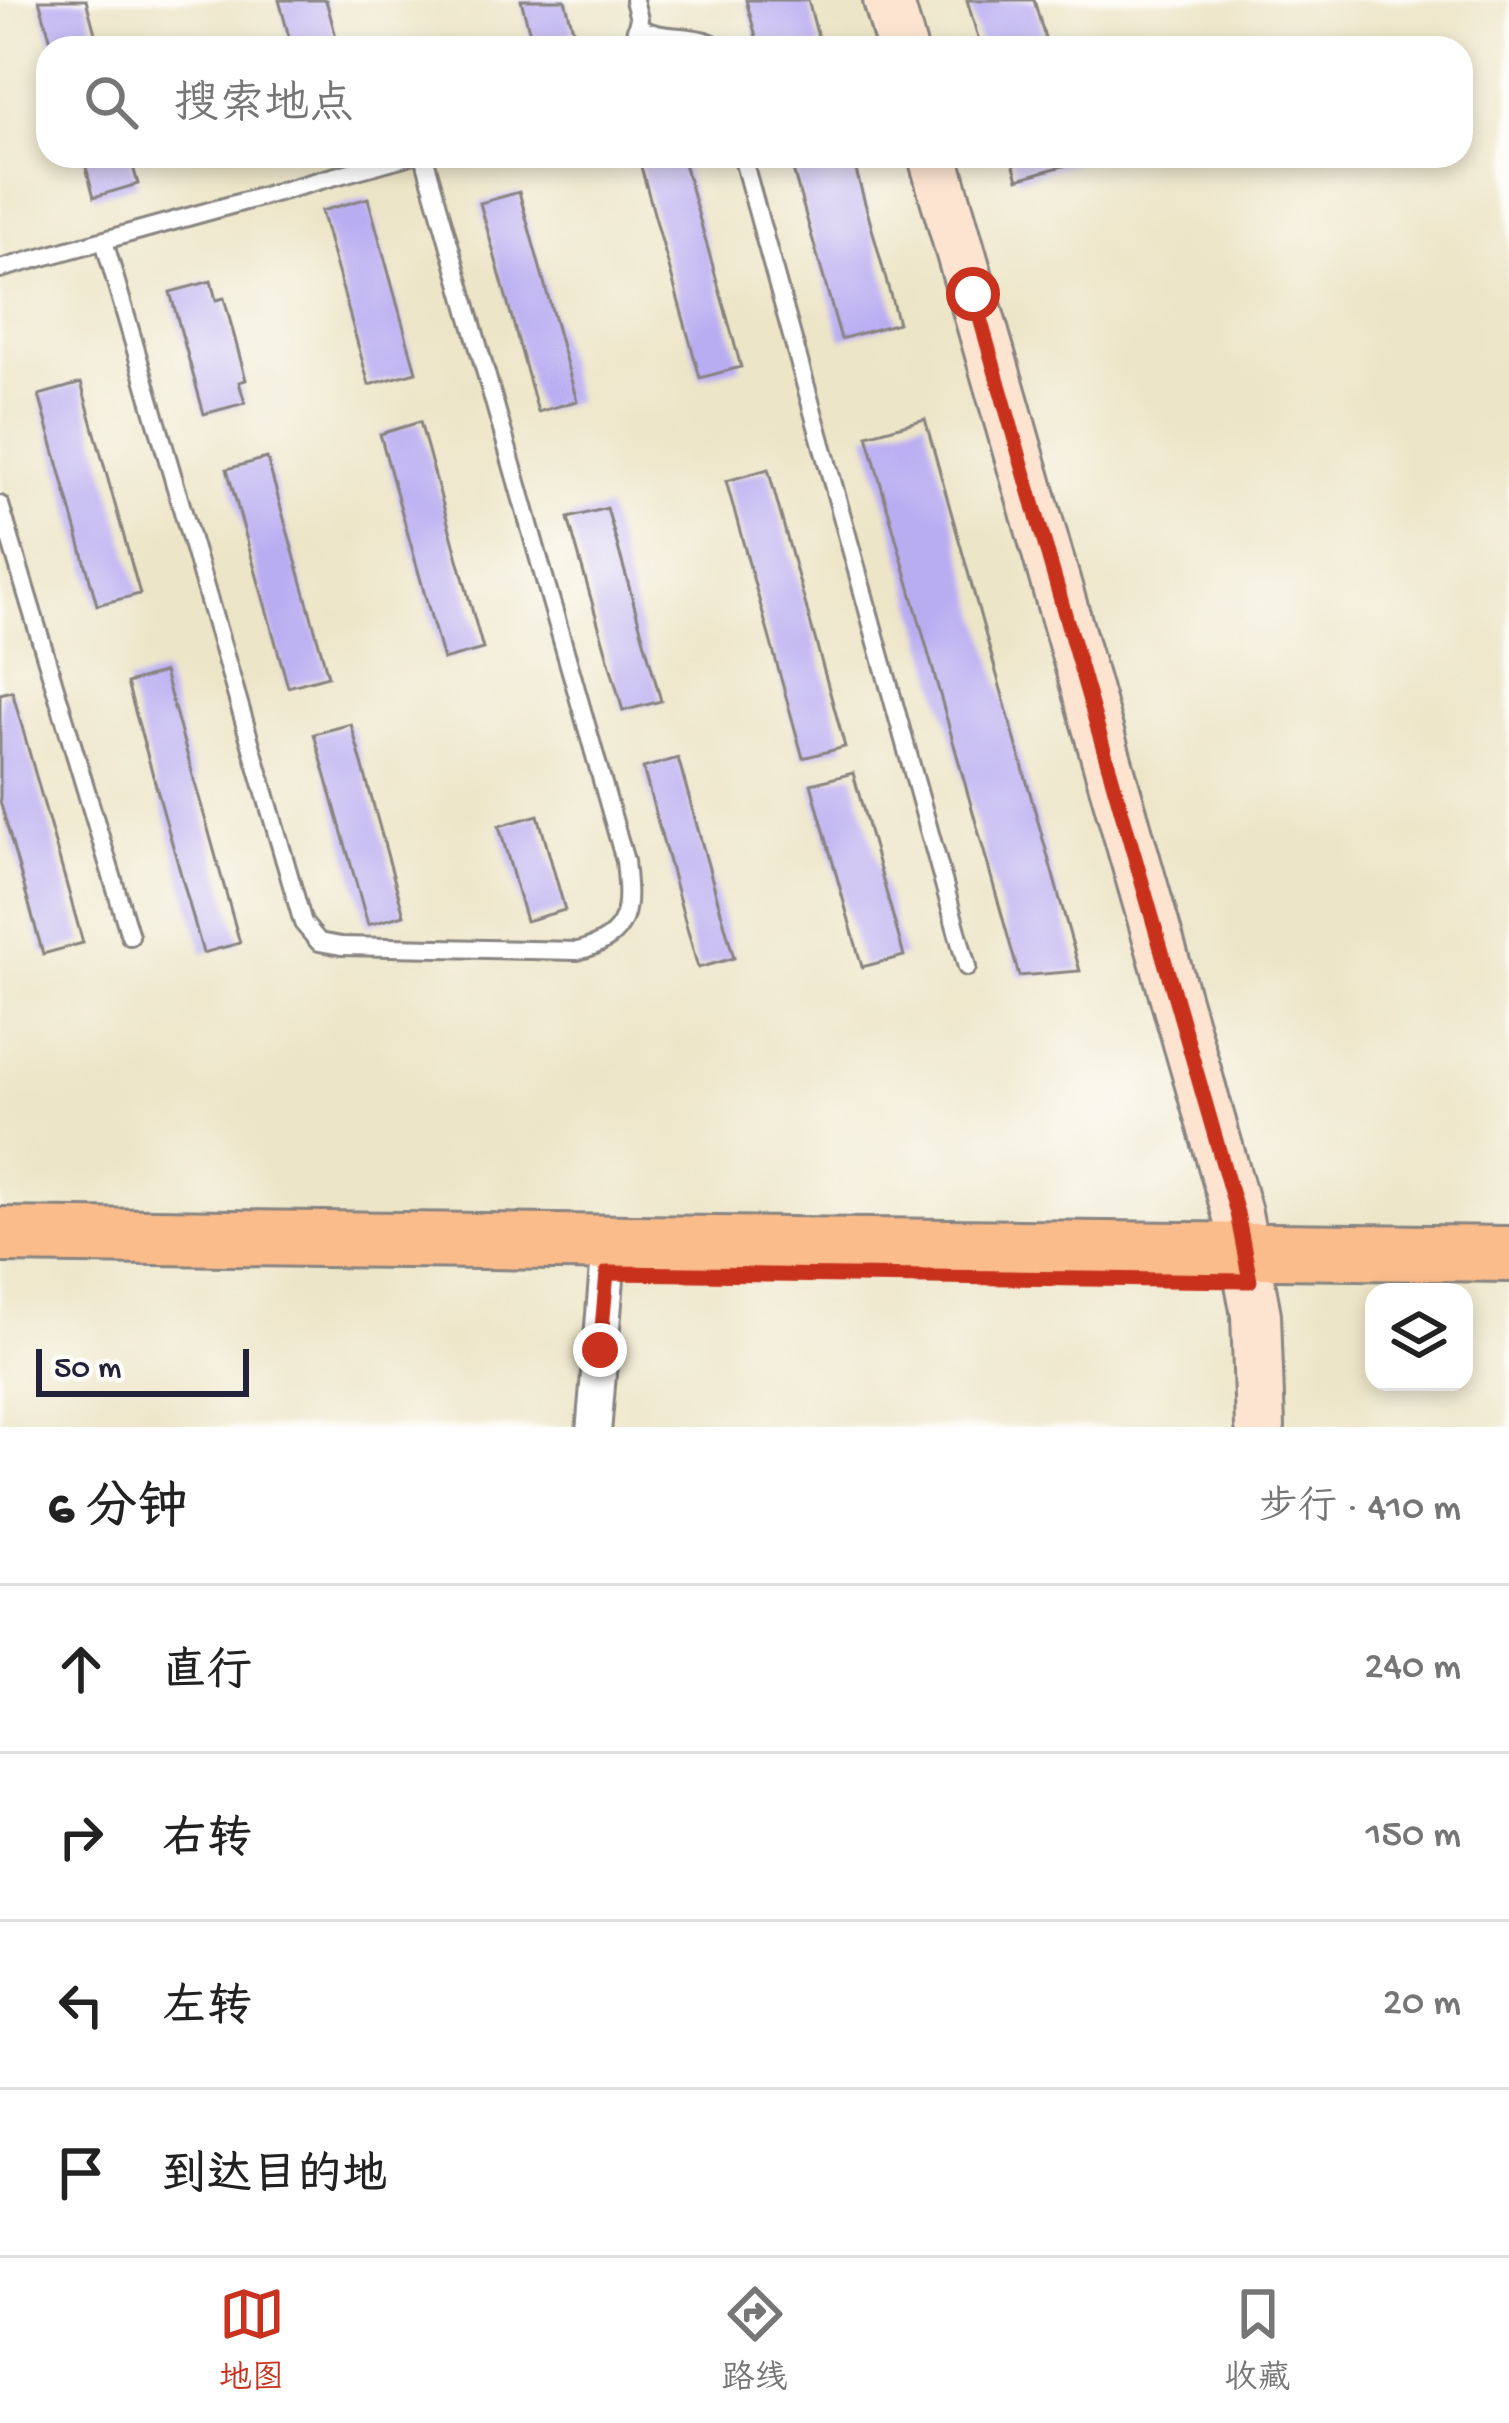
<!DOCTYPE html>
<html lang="zh">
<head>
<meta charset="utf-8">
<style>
	:root { --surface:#fff; --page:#f2f2f2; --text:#222; --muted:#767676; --line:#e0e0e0; --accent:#c8321e }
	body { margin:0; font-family:"Gochi Hand","LXGW WenKai TC",sans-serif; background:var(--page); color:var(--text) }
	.controls { position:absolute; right:36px; bottom:36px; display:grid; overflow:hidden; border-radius:24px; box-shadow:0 6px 18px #0003 }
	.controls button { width:108px; height:108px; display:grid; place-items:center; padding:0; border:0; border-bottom:3px solid var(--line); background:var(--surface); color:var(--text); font:60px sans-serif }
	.scale { position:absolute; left:36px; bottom:30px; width:213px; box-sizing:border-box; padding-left:12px; border:6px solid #22223b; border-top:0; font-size:33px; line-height:42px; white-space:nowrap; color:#22223b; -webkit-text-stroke:9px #fdfcf7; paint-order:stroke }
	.stop { position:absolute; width:36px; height:36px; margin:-27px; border:9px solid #c8321e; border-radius:50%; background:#fff }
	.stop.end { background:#c8321e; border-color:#fff; box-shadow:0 3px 12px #0008 }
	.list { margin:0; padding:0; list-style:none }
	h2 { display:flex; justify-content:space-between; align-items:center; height:156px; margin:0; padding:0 48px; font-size:51px }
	h2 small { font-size:39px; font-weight:400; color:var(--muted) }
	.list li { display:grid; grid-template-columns:78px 1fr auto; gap:36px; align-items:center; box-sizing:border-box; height:168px; padding:0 48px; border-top:3px solid var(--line) }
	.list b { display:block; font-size:45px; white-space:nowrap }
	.list em { font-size:39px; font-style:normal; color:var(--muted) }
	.icon { flex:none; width:66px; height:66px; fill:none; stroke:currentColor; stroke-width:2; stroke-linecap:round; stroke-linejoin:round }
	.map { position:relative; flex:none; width:1509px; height:1427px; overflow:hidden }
	.search { position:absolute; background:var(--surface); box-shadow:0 6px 18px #0003; left:36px; right:36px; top:36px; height:132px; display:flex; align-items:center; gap:30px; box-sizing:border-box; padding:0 42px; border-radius:36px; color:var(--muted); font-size:45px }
	.sheet { height:828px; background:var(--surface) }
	nav { display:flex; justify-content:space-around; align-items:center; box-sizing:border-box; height:168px; border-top:3px solid var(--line); background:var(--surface); font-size:33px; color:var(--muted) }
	nav a { display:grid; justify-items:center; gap:6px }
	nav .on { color:var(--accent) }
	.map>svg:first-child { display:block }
</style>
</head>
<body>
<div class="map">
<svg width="1509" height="1427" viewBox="0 0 1509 1427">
	<rect width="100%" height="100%" fill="#fdfcf7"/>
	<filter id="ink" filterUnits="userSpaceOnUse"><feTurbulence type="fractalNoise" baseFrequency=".00833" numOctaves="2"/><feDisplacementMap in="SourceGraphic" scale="24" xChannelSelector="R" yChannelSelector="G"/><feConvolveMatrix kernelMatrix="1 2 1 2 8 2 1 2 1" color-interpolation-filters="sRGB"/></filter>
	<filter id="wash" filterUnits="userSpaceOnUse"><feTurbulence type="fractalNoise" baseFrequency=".004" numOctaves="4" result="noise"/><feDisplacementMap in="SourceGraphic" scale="48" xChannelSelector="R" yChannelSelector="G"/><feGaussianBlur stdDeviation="2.7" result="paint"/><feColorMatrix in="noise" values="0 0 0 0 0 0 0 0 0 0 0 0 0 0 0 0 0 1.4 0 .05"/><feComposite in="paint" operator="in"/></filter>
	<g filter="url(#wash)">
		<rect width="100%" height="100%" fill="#ede5c7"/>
		<g id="blocks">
			<!-- building -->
			<g fill="#b9adf2">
				<path d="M39,0H86L99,48H53Z"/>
				<path d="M279,0H326L339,48H292Z"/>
				<path d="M521,0H565L574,33L533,45Z"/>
				<path d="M746,0H808L821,48H759Z"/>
				<path d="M967,0H1034L1048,48H981Z"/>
				<path d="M83,156H130L138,184L94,197Z"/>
				<path d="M638,156H682L741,367L700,378Z"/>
				<path d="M789,156H852L898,323L841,339Z"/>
				<path d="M1011,156H1078L1080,161L1018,179Z"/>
				<path d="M519,192L577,401L538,412L480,203Z"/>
				<path d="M368,198L416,372L369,385L321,211Z"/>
				<path d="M211,281L216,300L224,298L246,380L239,382L245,403L204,414L170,292Z"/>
				<path d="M81,383L140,594L97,605L39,395Z"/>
				<path d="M925,419L1080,971L1019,976L867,435Z"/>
				<path d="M420,422L483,649L443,660L380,434Z"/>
				<path d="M267,458L328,676L288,687L227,469Z"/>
				<path d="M768,469L845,747L803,758L726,481Z"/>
				<path d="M607,508L661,701L623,711L568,518Z"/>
				<path d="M164,672L240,943L203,953L127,683Z"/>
				<path d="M12,691L83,943L43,954L0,801V694Z"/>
				<path d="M351,724L404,915L368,925L314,734Z"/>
				<path d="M678,758L734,958L698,968L643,768Z"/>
				<path d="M853,773L904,956L862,967L811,784Z"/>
				<path d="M538,815L565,910L526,921L499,826Z"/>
			</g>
		</g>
	</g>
	<g filter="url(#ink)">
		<use href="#blocks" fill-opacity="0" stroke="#888481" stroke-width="3"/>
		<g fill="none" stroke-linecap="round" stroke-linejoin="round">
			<defs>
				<g id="lane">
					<path d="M638,27C662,41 686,33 711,43L712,48"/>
					<path d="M631,48L639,19L634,0"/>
					<path d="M742,156L967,967"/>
					<path d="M104,241L303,923L319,942L341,946L578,951C632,936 630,909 625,861L424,156"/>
					<path d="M0,269L408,156"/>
					<path d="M0,505L130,936"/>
				</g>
				<path id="street" d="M594,1427L607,1273"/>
				<g id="secondary">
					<path d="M888,0L902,48"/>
					<path d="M933,156L1237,1213L1256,1315L1260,1427"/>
				</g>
				<path id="primary" d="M0,1235L1509,1254"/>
			</defs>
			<!-- lane casing -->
			<use href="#lane" stroke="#888481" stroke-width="22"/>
			<!-- street casing -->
			<use href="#street" stroke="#888481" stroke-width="39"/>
			<!-- secondary casing -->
			<use href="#secondary" stroke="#888481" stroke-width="54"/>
			<!-- primary casing -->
			<use href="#primary" stroke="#888481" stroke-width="60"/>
			<!-- lane -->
			<use href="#lane" stroke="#fff" stroke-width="16"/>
			<!-- street -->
			<use href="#street" stroke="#fff" stroke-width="33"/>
			<!-- secondary -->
			<use href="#secondary" stroke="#fde4d1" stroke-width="48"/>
			<!-- primary -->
			<use href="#primary" stroke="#fabc8b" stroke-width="54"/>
		</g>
	</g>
	<g fill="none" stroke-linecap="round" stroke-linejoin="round" filter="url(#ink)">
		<!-- route -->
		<path stroke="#c8321e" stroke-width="15" d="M600,1350L607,1273L1250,1281L1237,1213L973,294"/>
	</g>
</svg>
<div class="controls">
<button><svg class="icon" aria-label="layers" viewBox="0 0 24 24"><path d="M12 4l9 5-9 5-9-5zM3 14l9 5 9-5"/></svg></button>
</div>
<div class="scale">50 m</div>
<div class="stop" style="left:973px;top:294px"></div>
<div class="stop end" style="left:600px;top:1350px"></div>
<div class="search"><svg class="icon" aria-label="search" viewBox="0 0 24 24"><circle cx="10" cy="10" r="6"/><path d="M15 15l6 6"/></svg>搜索地点</div>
</div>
<section class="sheet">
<h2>6 分钟<small>步行 · 410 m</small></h2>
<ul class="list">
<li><svg class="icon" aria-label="ahead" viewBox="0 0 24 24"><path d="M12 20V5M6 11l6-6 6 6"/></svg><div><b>直行</b></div><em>240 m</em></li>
<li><svg class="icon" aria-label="right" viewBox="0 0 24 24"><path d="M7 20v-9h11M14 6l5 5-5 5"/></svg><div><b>右转</b></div><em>150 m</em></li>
<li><svg class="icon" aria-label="left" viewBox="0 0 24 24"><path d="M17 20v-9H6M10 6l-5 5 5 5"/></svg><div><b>左转</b></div><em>20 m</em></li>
<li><svg class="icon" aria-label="arrive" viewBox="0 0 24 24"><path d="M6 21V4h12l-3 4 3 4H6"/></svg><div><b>到达目的地</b></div></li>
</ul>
</section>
<nav>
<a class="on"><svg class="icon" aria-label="map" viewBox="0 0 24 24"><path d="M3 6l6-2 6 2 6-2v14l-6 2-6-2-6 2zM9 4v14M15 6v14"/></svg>地图</a>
<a><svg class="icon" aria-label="directions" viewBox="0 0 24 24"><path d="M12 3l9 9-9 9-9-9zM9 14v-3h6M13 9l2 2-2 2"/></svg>路线</a>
<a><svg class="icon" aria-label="saved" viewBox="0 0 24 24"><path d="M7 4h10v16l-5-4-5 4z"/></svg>收藏</a>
</nav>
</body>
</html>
